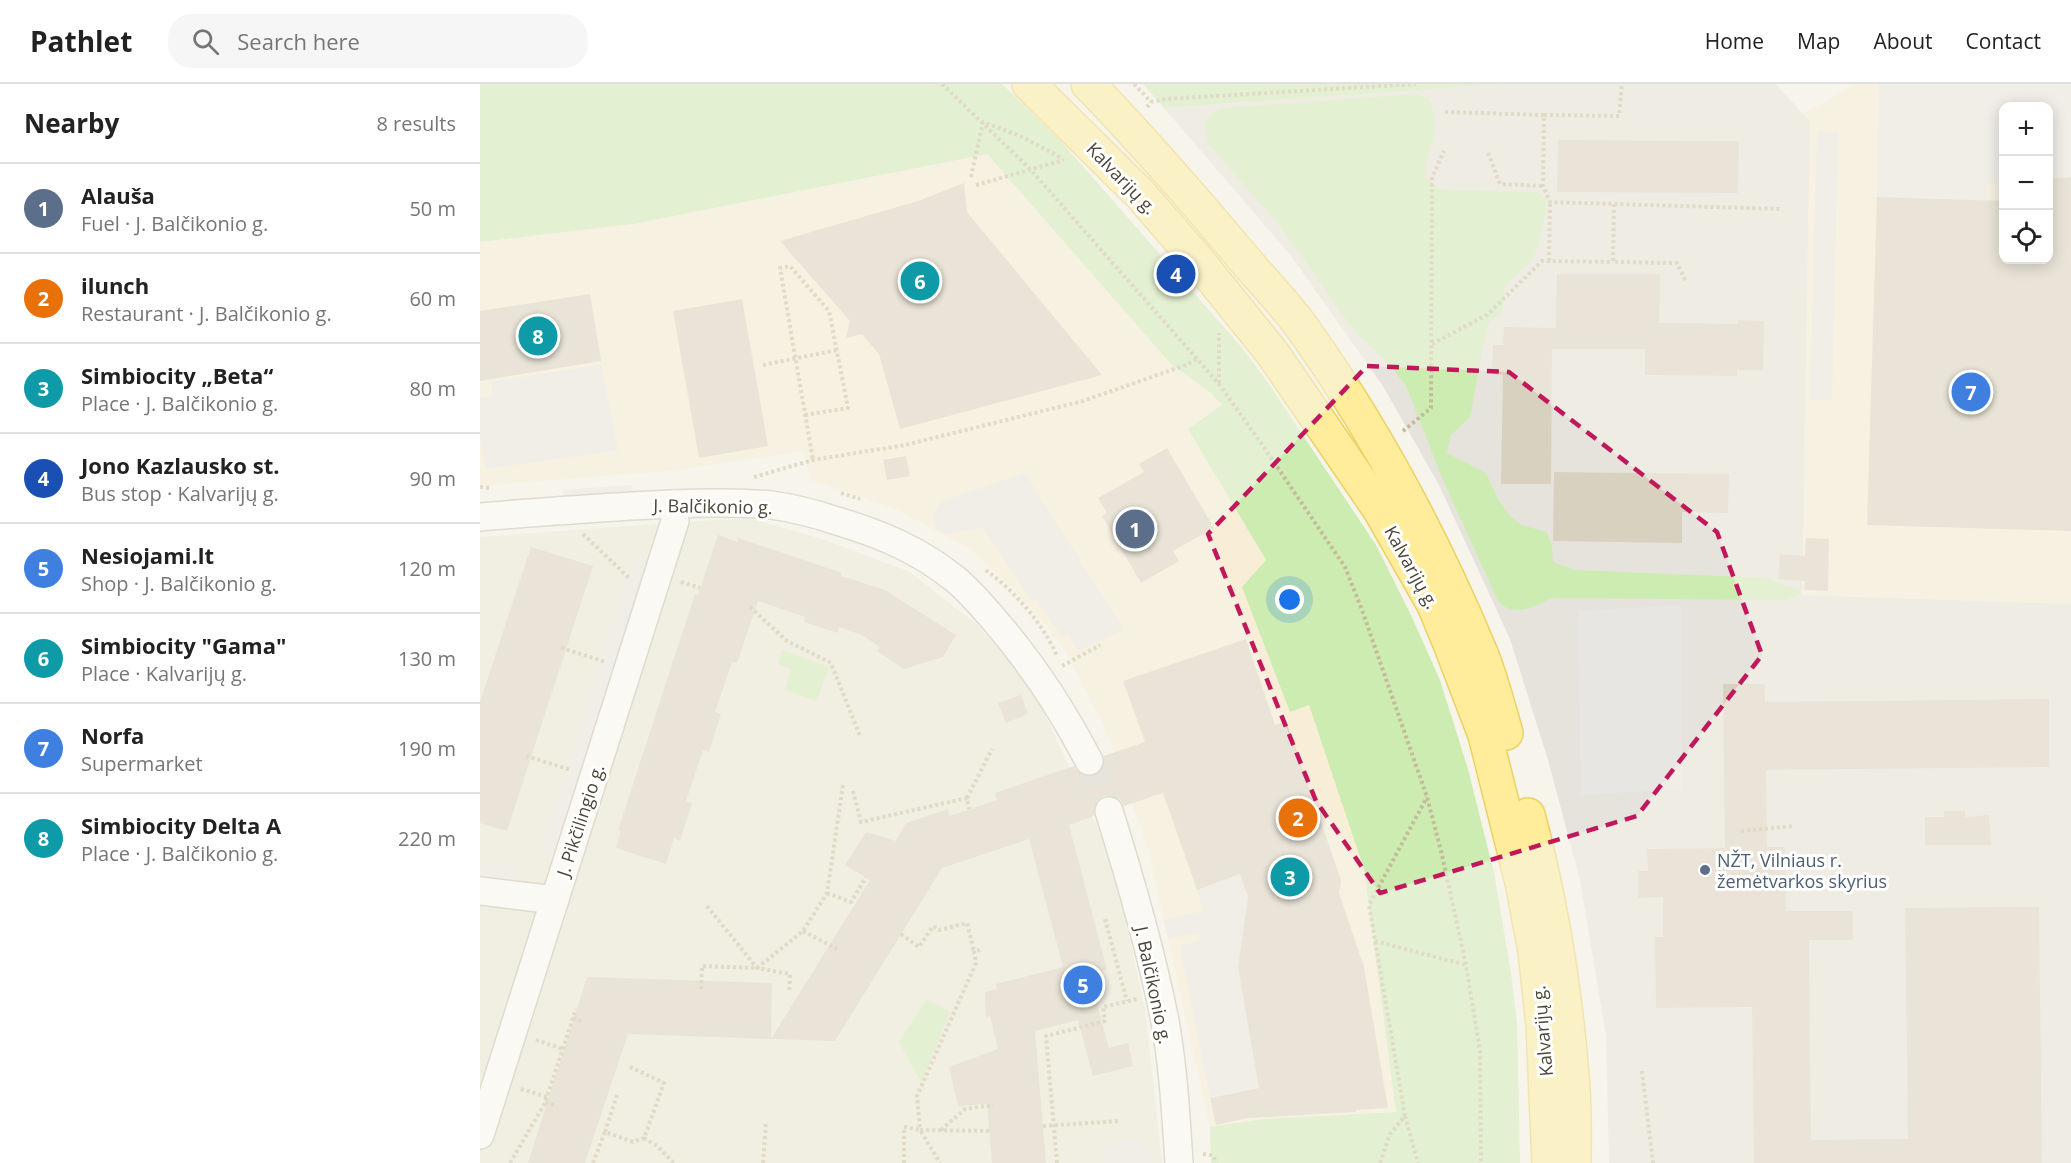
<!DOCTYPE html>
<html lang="en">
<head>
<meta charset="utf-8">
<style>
	:root { --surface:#fff; --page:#f6f6f6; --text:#222; --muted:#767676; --line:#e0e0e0; --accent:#db2777 }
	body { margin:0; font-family:"Open Sans",sans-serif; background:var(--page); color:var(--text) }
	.controls { position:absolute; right:18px; top:18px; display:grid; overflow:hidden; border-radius:12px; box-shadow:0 3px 15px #0003 }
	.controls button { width:54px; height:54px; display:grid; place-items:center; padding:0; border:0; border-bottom:2px solid var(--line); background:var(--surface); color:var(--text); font:30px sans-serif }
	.you { position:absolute; left:810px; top:516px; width:21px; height:21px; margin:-15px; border:4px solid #fff; border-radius:50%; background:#1a73e8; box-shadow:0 0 0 9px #1a73e833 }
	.badge { display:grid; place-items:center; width:39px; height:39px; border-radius:50%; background:var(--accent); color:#fff; font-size:20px; font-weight:700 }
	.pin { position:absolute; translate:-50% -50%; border:3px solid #fff; box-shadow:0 2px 6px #0006 }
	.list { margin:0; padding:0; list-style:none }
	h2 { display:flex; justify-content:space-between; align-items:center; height:78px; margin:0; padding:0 24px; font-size:26px }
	h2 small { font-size:20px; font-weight:400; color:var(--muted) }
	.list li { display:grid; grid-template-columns:39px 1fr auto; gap:18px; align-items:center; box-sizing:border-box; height:90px; padding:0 24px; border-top:2px solid var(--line) }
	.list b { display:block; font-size:22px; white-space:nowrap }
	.list p { margin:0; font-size:20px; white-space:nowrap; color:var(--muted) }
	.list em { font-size:20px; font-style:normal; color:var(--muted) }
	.icon { flex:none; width:33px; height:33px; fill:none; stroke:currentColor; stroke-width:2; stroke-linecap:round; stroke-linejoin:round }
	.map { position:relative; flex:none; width:1591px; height:1079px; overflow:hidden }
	header { display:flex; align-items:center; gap:36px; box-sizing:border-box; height:84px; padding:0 30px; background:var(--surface); border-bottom:2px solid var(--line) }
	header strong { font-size:28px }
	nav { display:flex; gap:33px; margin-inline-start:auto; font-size:21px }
	.search { width:420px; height:54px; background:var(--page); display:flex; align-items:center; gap:15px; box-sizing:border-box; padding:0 21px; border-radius:24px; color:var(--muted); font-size:22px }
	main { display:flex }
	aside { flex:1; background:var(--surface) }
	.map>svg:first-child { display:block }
</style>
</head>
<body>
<header>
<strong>Pathlet</strong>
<div class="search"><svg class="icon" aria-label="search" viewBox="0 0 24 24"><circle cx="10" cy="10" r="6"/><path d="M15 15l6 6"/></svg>Search here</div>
<nav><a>Home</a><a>Map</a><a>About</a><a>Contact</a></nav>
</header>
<main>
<aside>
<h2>Nearby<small>8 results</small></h2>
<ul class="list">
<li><span class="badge" style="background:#5c6f8a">1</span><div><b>Alauša</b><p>Fuel · J. Balčikonio g.</p></div><em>50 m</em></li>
<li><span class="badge" style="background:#e8710a">2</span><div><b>ilunch</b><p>Restaurant · J. Balčikonio g.</p></div><em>60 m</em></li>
<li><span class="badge" style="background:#0f9aa8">3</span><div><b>Simbiocity „Beta“</b><p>Place · J. Balčikonio g.</p></div><em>80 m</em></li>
<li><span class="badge" style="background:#1a4fb4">4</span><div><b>Jono Kazlausko st.</b><p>Bus stop · Kalvarijų g.</p></div><em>90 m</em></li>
<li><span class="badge" style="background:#3f7fe0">5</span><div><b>Nesiojami.lt</b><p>Shop · J. Balčikonio g.</p></div><em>120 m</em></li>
<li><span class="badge" style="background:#0f9aa8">6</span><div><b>Simbiocity &quot;Gama&quot;</b><p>Place · Kalvarijų g.</p></div><em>130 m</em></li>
<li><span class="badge" style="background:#3f7fe0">7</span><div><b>Norfa</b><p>Supermarket</p></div><em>190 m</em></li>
<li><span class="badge" style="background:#0f9aa8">8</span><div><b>Simbiocity Delta A</b><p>Place · J. Balčikonio g.</p></div><em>220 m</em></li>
</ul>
</aside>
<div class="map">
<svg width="1591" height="1079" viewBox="0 0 1591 1079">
	<rect width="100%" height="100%" fill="#f6f4eb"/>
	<!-- residential -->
	<path fill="#eae7d8" d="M271,435L342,455L430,488L496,540L552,603L624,758L644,829L665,926L682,1079H0V453L218,437Z"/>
	<!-- commercial -->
	<g fill="#f8edd6" fill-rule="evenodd">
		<path d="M1376,0H1591V520L1322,511L1330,38L1323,30ZM1524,22H1568V176H1524Z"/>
		<path d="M506,70L690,279L732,310L742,321L708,345L786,476L810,628L829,621L884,785L916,1028L784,1035L730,1043L668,764L623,639L586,567L534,505L490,465L414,424L331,396L323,367L198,386L0,402V158L153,140Z"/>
	</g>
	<!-- industrial -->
	<path fill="#e6e3dc" d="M1022,0H1296L1330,38L1322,511L1591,520V1079H1129L1126,952L1100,796L1068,676L1030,555L959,401L903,302L811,172L684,24Z"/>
	<!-- green -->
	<g fill="#ccecb1">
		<path d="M0,0H522L578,54L763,265L788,299L896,461L930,529L960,596L988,685L1014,789L1031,889L1037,940L1040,1079H731L730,1043L784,1035L916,1028L884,785L829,621L810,628L762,503L786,476L708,345L742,321L732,310L690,279L507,70L153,140L0,158Z"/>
		<path d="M663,0H1022L684,24Z"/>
		<path d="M936,10L948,14C967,53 944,59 945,93L961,106L1058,108L1065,113L1066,125L1058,162L1053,175L1025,202L1022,227L1010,237L1006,248L990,333L971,351L967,369L1006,389L1018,415L1029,431L1041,441L1067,448L1072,462L1073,478L1095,486L1288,494L1302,501L1321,506L1315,513L1306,516L1072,514C1054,522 1034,535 1018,517L963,396L926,302L909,280L875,248L801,143L729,61C723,42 723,31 744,24Z"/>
		<path d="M302,566L349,583L337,617L305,606L311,585L298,580Z"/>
		<path d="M447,915L470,928L441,998L419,958Z"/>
	</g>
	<!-- parking -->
	<g fill="#e8e6e2">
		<path d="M1399,0H1591V93L1569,95L1568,22H1524L1523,99L1507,101V117L1397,113Z"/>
		<path d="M1337,47L1358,48L1352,316L1330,315Z"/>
		<path d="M121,281L138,366L6,385L0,354V314L13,311L11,298Z"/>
		<path d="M545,389L644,546L598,567L589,551L582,553L557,516L552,517L502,443L467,450L453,442L454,428L463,417Z"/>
		<path d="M152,401L153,409L84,415L83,406Z"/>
		<path d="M156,468L175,474L77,774L59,769Z"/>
		<path d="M1201,521L1202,705L1101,711L1098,527Z"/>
		<path d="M0,777L35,780L33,799L0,796Z"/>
		<path d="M760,790L768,813L758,883L779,1003L730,1014L700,862L722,856L718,849L688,855L684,836L724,827L717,806Z"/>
		<path d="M668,1055L670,1079H625L623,1058Z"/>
	</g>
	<!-- building -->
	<g fill="#d9d1bf">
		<path d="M1078,56L1259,57L1258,109L1077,108Z"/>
		<path d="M1591,93V447L1387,441L1397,113L1524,117V176H1569V95Z"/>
		<path d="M484,99L487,128L622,291L420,345L399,270L382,250L366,254L370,237L300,157L438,117Z"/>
		<path d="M1077,190H1180L1179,239L1258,240V236L1284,237L1283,286H1257V292L1165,291V265H1072L1071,400H1021L1023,291L1012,290L1013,261H1023L1024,243L1076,244Z"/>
		<path d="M110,210L121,277L0,297V227Z"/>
		<path d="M262,215L288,362L219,374L193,227Z"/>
		<path d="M687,364L734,444L693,467L699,477L661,499L622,432L627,429L618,414L664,388L659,380Z"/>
		<path d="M426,372L430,392L407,396L403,376Z"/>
		<path d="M1074,388L1249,390L1248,429L1202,428V459L1073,457Z"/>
		<path d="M238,451L257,458L258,454L362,489L361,492L405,506L476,551L463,573L424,585L397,567L400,563L382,551L359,543L358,549L324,538L325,533L278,517L257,579L252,578L235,628L241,630L229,668L223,666L206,717L212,719L200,757L194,754L186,780L136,764L141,747L138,746L215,510L218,511Z"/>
		<path d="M1326,454L1349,455L1348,507L1324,506L1325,497L1298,495L1300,470L1325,472Z"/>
		<path d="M51,463L113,482L27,747L0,739V618Z"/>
		<path d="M766,555L795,641L806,637L861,796L859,809L884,883L908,1024L876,1026V1028L768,1034L736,1041L730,1014L779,1004L758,883L768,813L760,790L717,806L683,709L644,722L640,716L633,712H624L617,717L614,723V732L589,741L627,886L609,891L629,964L648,959L653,982L613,992L598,936L555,947L566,1079H512L507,1020L478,1022L469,983L518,965L510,932L506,933L505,908L517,905L516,900L583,883L549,755L462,784L355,957L291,955L390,796L365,781L386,748L416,757L426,739L468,725L470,732L517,716L515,709L594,682L601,691L609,693L616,691L623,685L624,672L665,658L643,597Z"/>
		<path d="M1243,600H1285V618L1569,615V683L1286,686L1287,763H1305L1306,827H1373V856H1329L1331,1056L1428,1055L1425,824L1559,823L1562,1079H1274L1272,923L1176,924L1175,853H1183V813L1158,814V787H1168L1167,765L1245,764Z"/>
		<path d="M541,611L548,630L526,639L518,619Z"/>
		<path d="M1464,727H1485V733L1509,731L1511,761H1445V733H1464Z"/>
		<path d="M107,893L292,899L291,955L148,950L105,1079H48Z"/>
	</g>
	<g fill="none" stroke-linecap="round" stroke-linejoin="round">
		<!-- street-tunnel -->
		<path stroke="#d4d1c7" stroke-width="27" stroke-dasharray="27 14" stroke-linecap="butt" d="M609,677L629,727"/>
		<defs>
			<g id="street">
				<path d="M0,433C45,429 91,426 136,423C188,420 239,417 291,421C314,424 336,430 357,437C401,450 439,466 475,495C490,507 503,523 516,538C553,581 583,627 609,677"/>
				<path d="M629,727C650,794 670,863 684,932C693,980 696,1030 699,1079"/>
				<path d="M0,807L75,816"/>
				<path d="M0,1051L195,437L194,420"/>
			</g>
			<g id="primary">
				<path d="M549,0L660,110L719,178L793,270L900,426L954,521L971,562L1005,651L1042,798L1055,867L1063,941L1069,1079"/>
				<path d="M608,0C661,54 710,111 759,169C781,196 807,221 826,249C896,348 953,455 1000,567C1011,593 1018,622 1026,649"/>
				<path d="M1048,731C1071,817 1085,904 1092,992C1095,1021 1094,1050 1094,1079"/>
			</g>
		</defs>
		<!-- street casing -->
		<use href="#street" stroke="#c3bdac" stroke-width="30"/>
		<!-- primary casing -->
		<use href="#primary" stroke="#ecd163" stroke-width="36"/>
		<!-- path -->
		<g stroke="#c5bb9c" stroke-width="4" stroke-dasharray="3 3" stroke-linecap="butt">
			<path d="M462,0L551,86L739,300L783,362L865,483L882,526L947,713L962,771L986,881L1000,967L1001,1079"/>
			<path d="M654,0L671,18"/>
			<path d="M667,23L671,18L686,15L936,0"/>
			<path d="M965,28L1064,31L1063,102L1070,118L1300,125"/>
			<path d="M1064,31L1139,32L1142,0"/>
			<path d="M1008,69L1020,100L1063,102"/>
			<path d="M491,93L503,38L540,52L580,73"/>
			<path d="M496,101L584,76"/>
			<path d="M1134,120L1133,178L1197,179L1206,198"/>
			<path d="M1069,177L1070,118"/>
			<path d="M952,260L1007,231L1062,177L1133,178"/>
			<path d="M283,281L357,266"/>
			<path d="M739,299V249"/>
			<path d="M325,331L368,324L349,227L310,182L300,184L333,376"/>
			<path d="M923,347L951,324L952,93L964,67"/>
			<path d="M274,393L333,376L425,361L603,317L706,281L717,275"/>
			<path d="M0,403L11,404"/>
			<path d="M361,409L380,415"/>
			<path d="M103,450L150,495"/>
			<path d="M506,486C535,508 562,538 577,572"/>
			<path d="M201,498L220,504"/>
			<path d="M270,523L307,557L351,579L380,652"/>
			<path d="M81,564L126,578"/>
			<path d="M582,582L620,561"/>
			<path d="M46,672L91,686"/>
			<path d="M373,707L381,738L487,714L489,725"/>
			<path d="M487,714L512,665"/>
			<path d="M1261,747L1314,742"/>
			<path d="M347,809L371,818L386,793"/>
			<path d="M227,822L277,884L310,890L309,908"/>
			<path d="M625,835L647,917"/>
			<path d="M323,847L357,865"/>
			<path d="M421,850L439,863L453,842L459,846L487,839L494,867"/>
			<path d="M895,857L986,881"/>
			<path d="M500,866L494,867L496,879L437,1012L440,1046L509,1047"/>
			<path d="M221,905L222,882L277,884L323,847L347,809L363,701"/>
			<path d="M93,934L101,937"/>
			<path d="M56,956L83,965"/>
			<path d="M150,983L184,999L164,1054L177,1062L194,1079"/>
			<path d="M1162,987L1173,1079"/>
			<path d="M41,1005L67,1013"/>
			<path d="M65,1019L74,1021"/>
			<path d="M925,1032L938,1079"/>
			<path d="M563,1042L638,1037"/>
			<path d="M461,1046L485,1025L514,1021"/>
			<path d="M125,1048L137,1011"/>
			<path d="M723,1070L732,1071L737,1079"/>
			<path d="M30,1079L65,1019L96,925"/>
			<path d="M113,1079L125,1048L153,1058L164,1054"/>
			<path d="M283,1079L286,1038"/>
			<path d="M424,1079V1043L440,1046L460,1079"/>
			<path d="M577,1079L566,952L625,937L623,923L657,915"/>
			<path d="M900,1079L910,1050L925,1032L889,821L947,713"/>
		</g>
		<!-- street -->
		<use href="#street" stroke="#fff" stroke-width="27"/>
		<!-- primary -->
		<use href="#primary" stroke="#ffed9b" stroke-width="33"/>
	</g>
	<!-- marked area -->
	<path d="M0 0H1591V1079H0ZM887,282L1029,288L1237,448L1282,571L1157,732L900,809L836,717L728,450Z" fill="#f6f4eb" fill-opacity=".55" fill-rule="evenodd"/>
	<path fill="none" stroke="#c2185b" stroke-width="4.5" stroke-dasharray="12 8" stroke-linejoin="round" d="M887,282L1029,288L1237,448L1282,571L1157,732L900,809L836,717L728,450Z"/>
	<!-- markers -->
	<circle fill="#5c6f8a" stroke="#fff" stroke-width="2" cx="1225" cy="786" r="6"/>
	<g text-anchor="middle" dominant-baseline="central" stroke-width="6" stroke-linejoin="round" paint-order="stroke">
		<!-- street labels -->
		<g font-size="18" fill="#4b4638" stroke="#fff">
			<text transform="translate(642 94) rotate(46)">Kalvarijų g.</text>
			<text transform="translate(233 422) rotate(1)">J. Balčikonio g.</text>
			<text transform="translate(932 483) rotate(61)">Kalvarijų g.</text>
			<text transform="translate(100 736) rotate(-72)">J. Pikčilingio g.</text>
			<text transform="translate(674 901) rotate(78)">J. Balčikonio g.</text>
			<text transform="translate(1062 947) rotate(-95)">Kalvarijų g.</text>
		</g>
		<!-- service labels -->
		<g font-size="18" fill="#4e5e75" stroke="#fff" text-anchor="start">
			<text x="1237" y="776">NŽT, Vilniaus r.<tspan x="1237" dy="21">žemėtvarkos skyrius</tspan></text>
		</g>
	</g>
</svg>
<div class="controls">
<button>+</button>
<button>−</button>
<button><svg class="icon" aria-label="locate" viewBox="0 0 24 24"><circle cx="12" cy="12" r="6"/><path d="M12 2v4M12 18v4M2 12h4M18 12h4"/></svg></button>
</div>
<div class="you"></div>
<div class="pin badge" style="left:655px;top:445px;background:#5c6f8a">1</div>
<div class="pin badge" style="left:818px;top:734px;background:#e8710a">2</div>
<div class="pin badge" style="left:810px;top:793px;background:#0f9aa8">3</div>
<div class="pin badge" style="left:696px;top:190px;background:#1a4fb4">4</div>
<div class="pin badge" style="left:603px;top:901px;background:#3f7fe0">5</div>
<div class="pin badge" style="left:440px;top:197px;background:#0f9aa8">6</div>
<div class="pin badge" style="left:1491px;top:308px;background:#3f7fe0">7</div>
<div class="pin badge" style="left:58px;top:252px;background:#0f9aa8">8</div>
</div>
</main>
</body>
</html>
